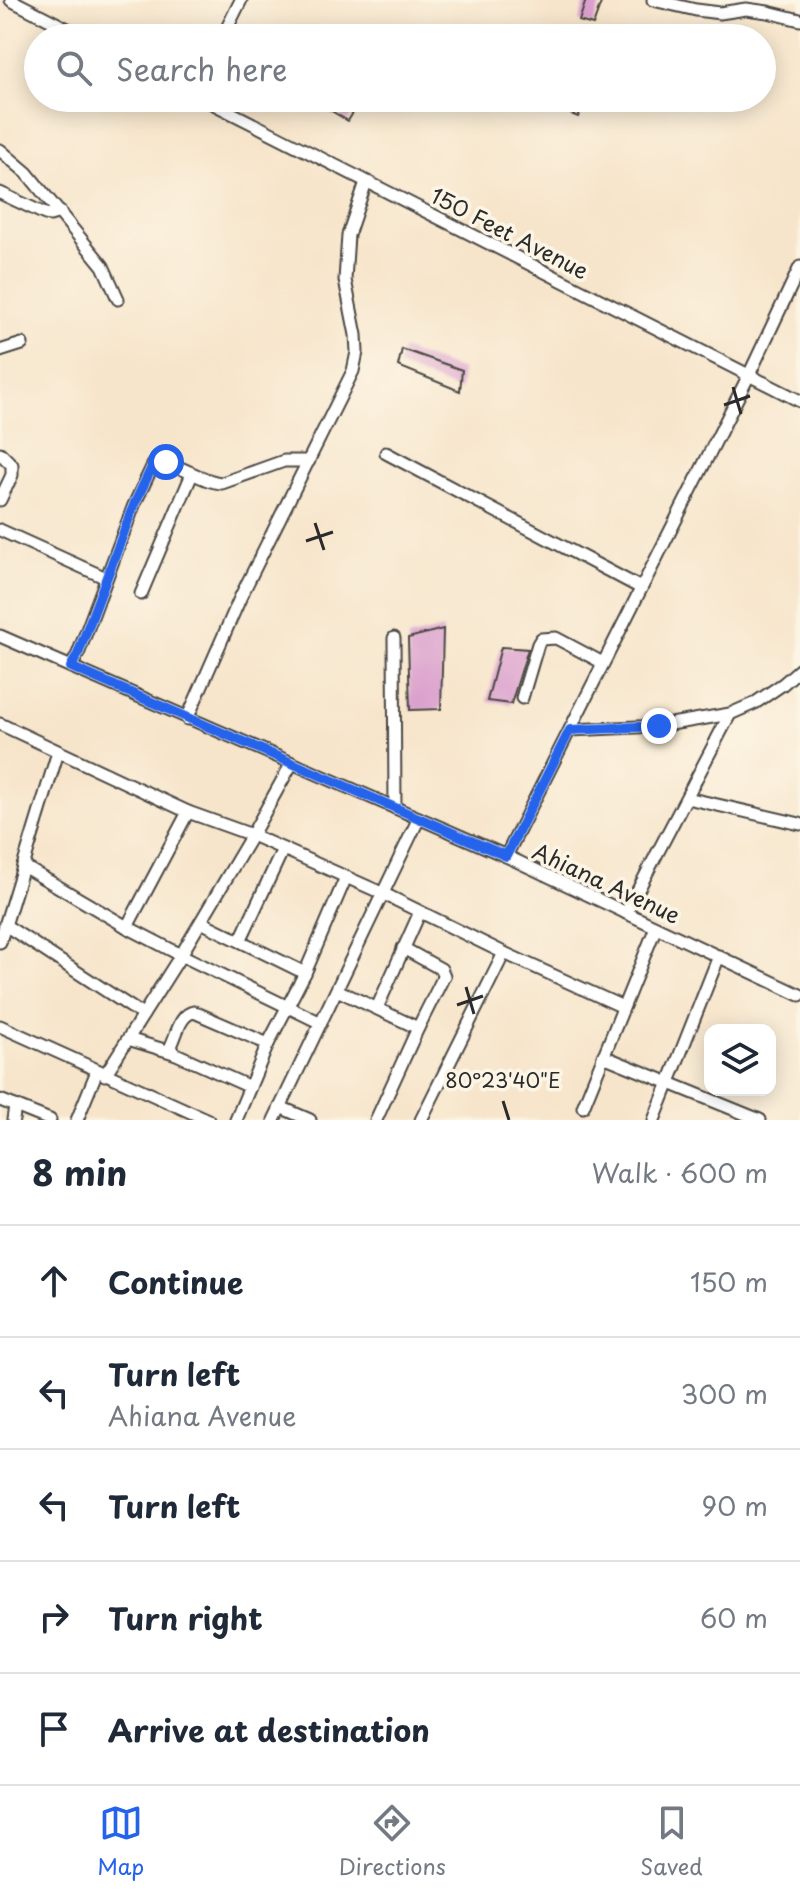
<!DOCTYPE html>
<html lang="en">
<head>
<meta charset="utf-8">
<style>
	:root { --surface:#fff; --page:#f6f6f7; --text:#1f2937; --muted:#747a83; --line:#e0e1e3; --accent:#2563eb }
	body { margin:0; font-family:"Playpen Sans",sans-serif; background:var(--page); color:var(--text) }
	.controls { position:absolute; right:24px; bottom:24px; display:grid; overflow:hidden; border-radius:16px; box-shadow:0 4px 20px #0003 }
	.controls button { width:72px; height:72px; display:grid; place-items:center; padding:0; border:0; border-bottom:2px solid var(--line); background:var(--surface); color:var(--text); font:40px sans-serif }
	.stop { position:absolute; width:24px; height:24px; margin:-18px; border:6px solid #2563eb; border-radius:50%; background:#fff }
	.stop.end { background:#2563eb; border-color:#fff; box-shadow:0 2px 8px #0008 }
	.list { margin:0; padding:0; list-style:none }
	h2 { display:flex; justify-content:space-between; align-items:center; height:104px; margin:0; padding:0 32px; font-size:34px }
	h2 small { font-size:26px; font-weight:400; color:var(--muted) }
	.list li { display:grid; grid-template-columns:52px 1fr auto; gap:24px; align-items:center; box-sizing:border-box; height:112px; padding:0 32px; border-top:2px solid var(--line) }
	.list b { display:block; font-size:30px; white-space:nowrap }
	.list p { margin:0; font-size:26px; white-space:nowrap; color:var(--muted) }
	.list em { font-size:26px; font-style:normal; color:var(--muted) }
	.icon { flex:none; width:44px; height:44px; fill:none; stroke:currentColor; stroke-width:2; stroke-linecap:round; stroke-linejoin:round }
	.map { position:relative; flex:none; width:800px; height:1120px; overflow:hidden }
	.search { position:absolute; background:var(--surface); box-shadow:0 4px 20px #0003; left:24px; right:24px; top:24px; height:88px; display:flex; align-items:center; gap:20px; box-sizing:border-box; padding:0 28px; border-radius:44px; color:var(--muted); font-size:30px }
	.sheet { height:664px; background:var(--surface) }
	nav { display:flex; justify-content:space-around; align-items:center; box-sizing:border-box; height:112px; border-top:2px solid var(--line); background:var(--surface); font-size:22px; color:var(--muted) }
	nav a { display:grid; justify-items:center; gap:4px }
	nav .on { color:var(--accent) }
	.map>svg:first-child { display:block }
</style>
</head>
<body>
<div class="map">
<svg width="800" height="1120" viewBox="0 0 800 1120">
	<rect width="100%" height="100%" fill="#fcf5e5"/>
	<filter id="ink" filterUnits="userSpaceOnUse"><feTurbulence type="fractalNoise" baseFrequency=".0125" numOctaves="2"/><feDisplacementMap in="SourceGraphic" scale="16" xChannelSelector="R" yChannelSelector="G"/><feConvolveMatrix kernelMatrix="1 2 1 2 8 2 1 2 1" color-interpolation-filters="sRGB"/></filter>
	<filter id="wash" filterUnits="userSpaceOnUse"><feTurbulence type="fractalNoise" baseFrequency=".006" numOctaves="4" result="noise"/><feDisplacementMap in="SourceGraphic" scale="32" xChannelSelector="R" yChannelSelector="G"/><feGaussianBlur stdDeviation="1.8" result="paint"/><feColorMatrix in="noise" values="0 0 0 0 0 0 0 0 0 0 0 0 0 0 0 0 0 1.4 0 .05"/><feComposite in="paint" operator="in"/></filter>
	<g filter="url(#wash)">
		<rect width="100%" height="100%" fill="#f7e5cb"/>
		<g id="blocks">
			<!-- building -->
			<g fill="#da9fcd">
				<path d="M586,0H602L593,25L579,21Z"/>
				<path d="M310,98H362L348,121Z"/>
				<path d="M564,98H586L578,117L561,110Z"/>
				<path d="M402,349L462,370L460,391L398,366Z"/>
				<path d="M443,629L441,709L410,710L408,638Z"/>
				<path d="M501,647L528,649L511,704L487,701Z"/>
			</g>
		</g>
	</g>
	<g filter="url(#ink)">
		<use href="#blocks" fill-opacity="0" stroke="#4a4743" stroke-width="2"/>
		<g fill="none" stroke-linecap="round" stroke-linejoin="round">
			<defs>
				<g id="minor">
					<path d="M11,0L85,38"/>
					<path d="M653,0L696,10L720,13L746,9L768,12L800,20"/>
					<path d="M222,38L241,0"/>
					<path d="M202,98L800,401"/>
					<path d="M0,150L27,173L103,266L118,299"/>
					<path d="M0,193L45,214L50,215L60,212"/>
					<path d="M0,351L22,344"/>
					<path d="M0,453L12,465V475L0,500"/>
					<path d="M386,453L641,588"/>
					<path d="M0,530L106,578"/>
					<path d="M141,594L192,474"/>
					<path d="M0,636L506,856L800,995"/>
					<path d="M394,638L395,808"/>
					<path d="M71,667L78,654L134,505L153,465C175,458 199,482 222,483L284,461H309"/>
					<path d="M522,698L538,644L541,639L556,638L603,663"/>
					<path d="M187,719L241,596L353,371L357,352L356,335L345,280L348,235L366,182"/>
					<path d="M0,724L188,812L252,835L384,894L504,953L421,1120"/>
					<path d="M570,730L659,726L730,714L755,703L783,684L800,669"/>
					<path d="M292,763L252,835L181,955L321,1023"/>
					<path d="M687,798L800,824"/>
					<path d="M506,856L749,375L800,267"/>
					<path d="M23,866L127,927L181,955L105,1075"/>
					<path d="M626,913L730,714"/>
					<path d="M201,922L305,973"/>
					<path d="M5,925L143,1015"/>
					<path d="M127,927L188,812"/>
					<path d="M240,941L283,849"/>
					<path d="M0,942L58,752"/>
					<path d="M504,953L623,1007"/>
					<path d="M337,990L418,1028"/>
					<path d="M377,1008L420,912"/>
					<path d="M0,1026L208,1120"/>
					<path d="M128,1039L174,1053"/>
					<path d="M603,1056L760,1120"/>
					<path d="M250,1087L174,1053L171,1046C177,1034 180,1014 194,1012L268,1044L305,973L346,877"/>
					<path d="M0,1100L15,1106L13,1120"/>
					<path d="M15,1106L50,1120"/>
					<path d="M280,1107L310,1120"/>
					<path d="M583,1107L656,927"/>
					<path d="M77,1120L97,1071"/>
					<path d="M236,1120L268,1044"/>
					<path d="M274,1120L419,818"/>
					<path d="M376,1120L418,1028L444,976L441,969L403,948"/>
					<path d="M654,1120L719,956"/>
				</g>
			</defs>
			<!-- minor casing -->
			<use href="#minor" stroke="#4a4743" stroke-width="15"/>
			<!-- minor -->
			<use href="#minor" stroke="#fff" stroke-width="11"/>
		</g>
	</g>
	<g fill="none" stroke-linecap="round" stroke-linejoin="round" filter="url(#ink)">
		<!-- route -->
		<path stroke="#2563eb" stroke-width="10" d="M166,462L153,465L134,505L78,654L71,667L506,856L570,730L659,726"/>
	</g>
	<!-- ticks -->
	<path fill="none" stroke="#2b2b2b" stroke-width="3" d="M733,387L741,414M724,405L750,396M315,523L324,550M306,541L333,532M466,987L474,1014M457,1005L483,996M503,1101L509,1120"/>
	<g text-anchor="middle" dominant-baseline="central" stroke-width="7" stroke-linejoin="round" paint-order="stroke">
		<!-- street labels -->
		<g font-size="22" fill="#2b2b2b" stroke="#fcf5e5">
			<text transform="translate(510 232) rotate(27)">150 Feet Avenue</text>
			<text transform="translate(607 882) rotate(25)">Ahiana Avenue</text>
		</g>
	</g>
	<g font-size="20" text-anchor="middle" fill="#2b2b2b" stroke="#fcf5e5" stroke-width="7" stroke-linejoin="round" paint-order="stroke">
		<text x="503" y="1088">80°23'40"E</text>
	</g>
</svg>
<div class="controls">
<button><svg class="icon" aria-label="layers" viewBox="0 0 24 24"><path d="M12 4l9 5-9 5-9-5zM3 14l9 5 9-5"/></svg></button>
</div>
<div class="stop" style="left:166px;top:462px"></div>
<div class="stop end" style="left:659px;top:726px"></div>
<div class="search"><svg class="icon" aria-label="search" viewBox="0 0 24 24"><circle cx="10" cy="10" r="6"/><path d="M15 15l6 6"/></svg>Search here</div>
</div>
<section class="sheet">
<h2>8 min<small>Walk · 600 m</small></h2>
<ul class="list">
<li><svg class="icon" aria-label="ahead" viewBox="0 0 24 24"><path d="M12 20V5M6 11l6-6 6 6"/></svg><div><b>Continue</b></div><em>150 m</em></li>
<li><svg class="icon" aria-label="left" viewBox="0 0 24 24"><path d="M17 20v-9H6M10 6l-5 5 5 5"/></svg><div><b>Turn left</b><p>Ahiana Avenue</p></div><em>300 m</em></li>
<li><svg class="icon" aria-label="left" viewBox="0 0 24 24"><path d="M17 20v-9H6M10 6l-5 5 5 5"/></svg><div><b>Turn left</b></div><em>90 m</em></li>
<li><svg class="icon" aria-label="right" viewBox="0 0 24 24"><path d="M7 20v-9h11M14 6l5 5-5 5"/></svg><div><b>Turn right</b></div><em>60 m</em></li>
<li><svg class="icon" aria-label="arrive" viewBox="0 0 24 24"><path d="M6 21V4h12l-3 4 3 4H6"/></svg><div><b>Arrive at destination</b></div></li>
</ul>
</section>
<nav>
<a class="on"><svg class="icon" aria-label="map" viewBox="0 0 24 24"><path d="M3 6l6-2 6 2 6-2v14l-6 2-6-2-6 2zM9 4v14M15 6v14"/></svg>Map</a>
<a><svg class="icon" aria-label="directions" viewBox="0 0 24 24"><path d="M12 3l9 9-9 9-9-9zM9 14v-3h6M13 9l2 2-2 2"/></svg>Directions</a>
<a><svg class="icon" aria-label="saved" viewBox="0 0 24 24"><path d="M7 4h10v16l-5-4-5 4z"/></svg>Saved</a>
</nav>
</body>
</html>
